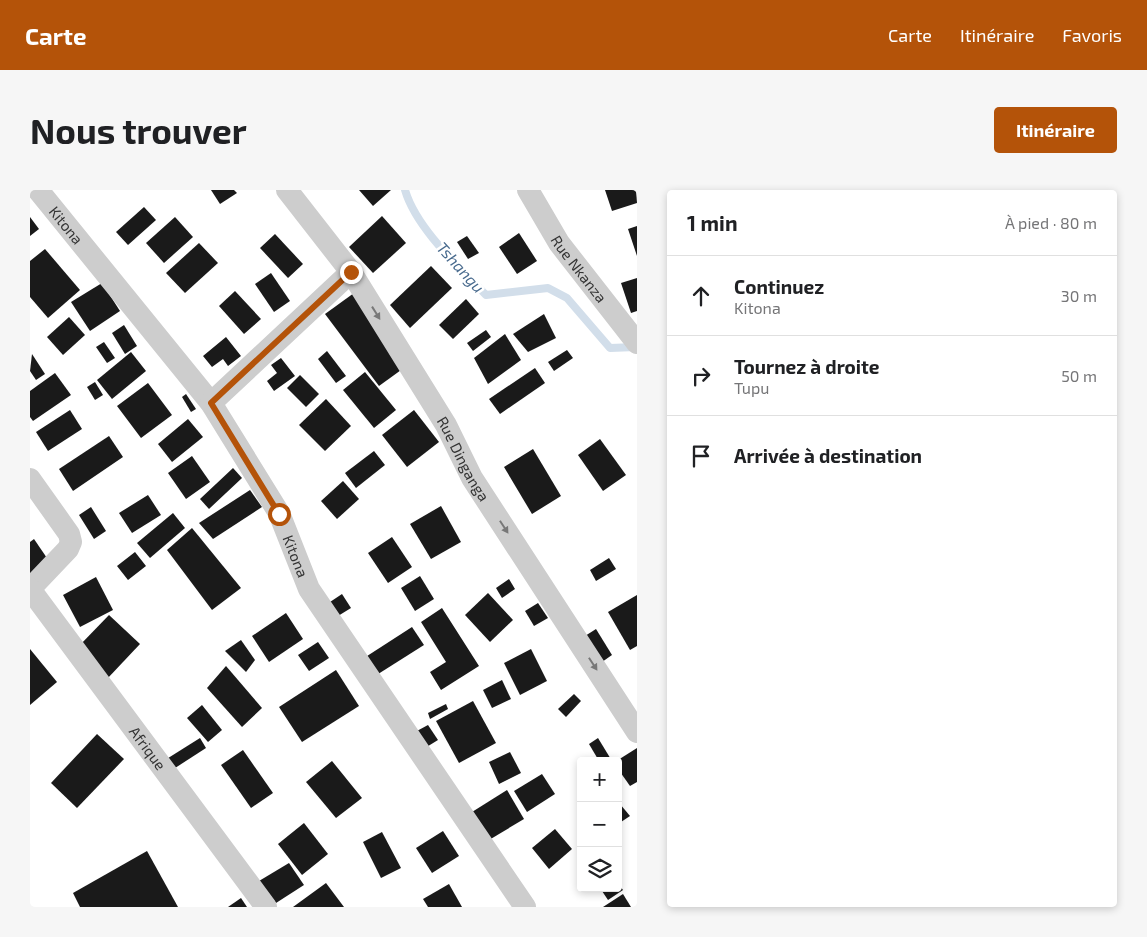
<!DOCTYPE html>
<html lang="fr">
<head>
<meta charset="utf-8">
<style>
	:root { --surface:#fff; --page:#f6f6f6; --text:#202124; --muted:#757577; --line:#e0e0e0; --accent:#b45309 }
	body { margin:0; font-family:"Exo 2",sans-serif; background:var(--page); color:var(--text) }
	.controls { position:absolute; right:15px; bottom:15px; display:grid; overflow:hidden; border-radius:5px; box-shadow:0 2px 8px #0003 }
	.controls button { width:45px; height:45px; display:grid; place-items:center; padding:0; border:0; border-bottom:1px solid var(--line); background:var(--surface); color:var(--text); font:25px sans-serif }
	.stop { position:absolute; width:15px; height:15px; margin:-11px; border:4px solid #b45309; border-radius:50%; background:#fff }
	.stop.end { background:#b45309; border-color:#fff; box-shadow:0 1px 5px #0008 }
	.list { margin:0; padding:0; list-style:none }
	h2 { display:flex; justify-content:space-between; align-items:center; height:65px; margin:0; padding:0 20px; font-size:21px }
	h2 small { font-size:16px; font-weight:400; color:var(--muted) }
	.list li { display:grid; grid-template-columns:32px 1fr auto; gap:15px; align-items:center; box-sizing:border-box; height:80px; padding:0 20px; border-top:1px solid var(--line) }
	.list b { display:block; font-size:19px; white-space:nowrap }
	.list p { margin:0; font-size:16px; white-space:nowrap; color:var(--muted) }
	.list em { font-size:16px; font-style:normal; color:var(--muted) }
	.icon { flex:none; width:28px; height:28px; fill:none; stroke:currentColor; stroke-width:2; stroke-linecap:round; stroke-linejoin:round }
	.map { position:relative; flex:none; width:607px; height:717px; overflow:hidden; border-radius:5px }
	header { display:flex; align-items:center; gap:30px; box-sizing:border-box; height:70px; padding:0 25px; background:var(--accent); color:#fff }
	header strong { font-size:24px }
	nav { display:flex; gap:28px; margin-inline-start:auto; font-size:18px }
	.intro { display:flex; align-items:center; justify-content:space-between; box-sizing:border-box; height:120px; padding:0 30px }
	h1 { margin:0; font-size:35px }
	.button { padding:12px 22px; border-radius:5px; background:var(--accent); color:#fff; font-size:18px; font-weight:700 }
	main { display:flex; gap:30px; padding:0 30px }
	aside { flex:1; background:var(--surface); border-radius:5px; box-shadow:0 2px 8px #0003 }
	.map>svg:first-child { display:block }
</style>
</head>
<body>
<header>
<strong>Carte</strong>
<nav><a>Carte</a><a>Itinéraire</a><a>Favoris</a></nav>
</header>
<div class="intro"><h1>Nous trouver</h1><a class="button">Itinéraire</a></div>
<main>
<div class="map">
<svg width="607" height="717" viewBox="0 0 607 717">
	<rect width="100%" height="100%" fill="#fff"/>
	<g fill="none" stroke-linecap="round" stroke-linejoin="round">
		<!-- stream -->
		<path stroke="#d2deea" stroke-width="8" d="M375,0C386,38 429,77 456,105L518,98L537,108L580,158L606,157"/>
	</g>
	<!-- building -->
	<g fill="#1a1a1a">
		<path d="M181,0H204L207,3L190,14Z"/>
		<path d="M329,0H361L343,16Z"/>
		<path d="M575,0H606L607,13L582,21Z"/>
		<path d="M114,17L126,30L98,55L86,42Z"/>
		<path d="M352,26L376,53L343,83L319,57Z"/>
		<path d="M0,27L9,39L0,46Z"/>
		<path d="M145,27L163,47L134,73L116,53Z"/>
		<path d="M607,36V66L598,39Z"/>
		<path d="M489,43L507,71L487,84L469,57Z"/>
		<path d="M245,44L273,74L258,88L230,58Z"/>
		<path d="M437,46L449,63L438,69L427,52Z"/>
		<path d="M169,53L188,73L155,103L136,83Z"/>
		<path d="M15,59L50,100L18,128L0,107V71Z"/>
		<path d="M401,76L422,98L380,138L360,115Z"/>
		<path d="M241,83L260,111L244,122L225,94Z"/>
		<path d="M607,88V121L601,123L591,93Z"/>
		<path d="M72,93L90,121L60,141L41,112Z"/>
		<path d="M205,101L231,129L214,144L189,116Z"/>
		<path d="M324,103L378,175L349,196L295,124Z"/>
		<path d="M436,109L449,124L423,149L409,135Z"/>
		<path d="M514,124L526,148L498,162L483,144Z"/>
		<path d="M39,127L55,145L33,165L17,147Z"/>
		<path d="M94,135L107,156L95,164L82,143Z"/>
		<path d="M456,140L461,147L443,161L437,153Z"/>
		<path d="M475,144L491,170L458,194L444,168Z"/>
		<path d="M196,147L211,166L198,176L193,169L182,177L173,166Z"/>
		<path d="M74,152L85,168L77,173L66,157Z"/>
		<path d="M537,160L543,168L524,181L518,172Z"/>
		<path d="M297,161L316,186L306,193L288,169Z"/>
		<path d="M101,162L116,181L82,209L67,190Z"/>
		<path d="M2,164L15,184L6,190L0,181Z"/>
		<path d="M251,168L265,186L244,201L237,191L247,183L241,175Z"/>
		<path d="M505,178L515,193L470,224L459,209Z"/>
		<path d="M335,182L366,220L344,238L313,200Z"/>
		<path d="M25,183L41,205L3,231L0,227V201Z"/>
		<path d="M270,185L289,204L276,217L257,198Z"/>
		<path d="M65,192L73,205L65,210L57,197Z"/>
		<path d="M118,193L142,225L111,248L87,216Z"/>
		<path d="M156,204L166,219L161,222L152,207Z"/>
		<path d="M296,209L321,236L295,261L269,235Z"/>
		<path d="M40,220L52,239L18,261L6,242Z"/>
		<path d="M384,220L409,252L377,277L352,245Z"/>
		<path d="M158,229L173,247L142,272L128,254Z"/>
		<path d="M79,246L93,267L43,301L29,279Z"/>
		<path d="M570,249L596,285L573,301L548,265Z"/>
		<path d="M503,259L531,306L502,324L474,277Z"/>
		<path d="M344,261L355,275L326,298L315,283Z"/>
		<path d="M162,266L180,292L156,309L138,283Z"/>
		<path d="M203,278L212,288L179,319L170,309Z"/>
		<path d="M313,291L329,309L307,329L291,311Z"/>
		<path d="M220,300L232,317L183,349L169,333Z"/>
		<path d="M118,305L131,325L102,343L89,323Z"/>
		<path d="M411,316L431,352L401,369L380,334Z"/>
		<path d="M61,317L76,341L64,349L49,325Z"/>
		<path d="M143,323L155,338L120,368L107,353Z"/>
		<path d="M162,338L211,398L182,420L137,360Z"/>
		<path d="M362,347L382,377L358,393L338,363Z"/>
		<path d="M4,349L19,371L0,384V352Z"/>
		<path d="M105,362L116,376L98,390L87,376Z"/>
		<path d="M579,368L586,379L566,391L560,380Z"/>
		<path d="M390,386L404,409L385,421L371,398Z"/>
		<path d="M66,387L83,420L50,437L33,405Z"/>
		<path d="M479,389L485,399L472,408L466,398Z"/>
		<path d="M458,403L483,430L460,452L435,425Z"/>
		<path d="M312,404L321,418L308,426L300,412Z"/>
		<path d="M607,405V456L600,460L578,422Z"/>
		<path d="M508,413L518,428L504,436L495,421Z"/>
		<path d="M412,418L449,476L411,500L400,482L416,472L391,432Z"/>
		<path d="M256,423L273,449L239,472L222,446Z"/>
		<path d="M79,425L110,454L77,489L48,457Z"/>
		<path d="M382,437L394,455L345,486L334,468Z"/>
		<path d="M566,439L582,465L572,472L555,446Z"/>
		<path d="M211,450L225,470L216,482L195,461Z"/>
		<path d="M288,452L299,468L279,481L268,465Z"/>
		<path d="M0,459L27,492L0,515Z"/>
		<path d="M501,459L517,491L490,505L474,473Z"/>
		<path d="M196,476L232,518L212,537L177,498Z"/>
		<path d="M306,480L329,516L272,552L249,517Z"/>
		<path d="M472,490L481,509L462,518L453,500Z"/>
		<path d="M544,504L551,511L536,527L528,519Z"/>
		<path d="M443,511L466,553L429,573L406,531Z"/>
		<path d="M416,514L418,519L400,529L398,523Z"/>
		<path d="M172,515L192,540L178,552L157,528Z"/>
		<path d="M398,535L408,550L395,558L385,542Z"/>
		<path d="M67,544L94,569L47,618L21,593Z"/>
		<path d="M170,548L176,558L142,580L135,570Z"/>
		<path d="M568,548L582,571H569L559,554Z"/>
		<path d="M607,558V592L600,596L588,579V570Z"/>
		<path d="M213,560L243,603L221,618L191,575Z"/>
		<path d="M480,562L491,583L469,594L459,572Z"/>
		<path d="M302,571L332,608L306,628L276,592Z"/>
		<path d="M512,584L525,604L497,622L484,601Z"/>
		<path d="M477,600L494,629L459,650L442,622Z"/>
		<path d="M590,614L600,626L588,634V616Z"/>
		<path d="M274,633L298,664L272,685L248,654Z"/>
		<path d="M525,639L542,659L519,679L502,658Z"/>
		<path d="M413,641L429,666L402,683L386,658Z"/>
		<path d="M352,642L371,678L351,688L333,652Z"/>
		<path d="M117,661L148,717H50L43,703Z"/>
		<path d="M259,673L274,695L246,713L229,691Z"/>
		<path d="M296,693L314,717H263Z"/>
		<path d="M588,693L593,700L578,710L570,698H588Z"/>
		<path d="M419,694L432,717H398L393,709Z"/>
		<path d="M593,704L601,717H573Z"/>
		<path d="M211,708L217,717H198Z"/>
	</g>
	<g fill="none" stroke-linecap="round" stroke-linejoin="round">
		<!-- street -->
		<g stroke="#cdcdcd" stroke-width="22">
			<path id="s1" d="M8,0L181,213L249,323L279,399L495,717"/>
			<path id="s2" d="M257,0L321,82L416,235L442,288L607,542"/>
			<path id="s3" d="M498,0L529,53L607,153"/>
			<path d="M181,213L321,82"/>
			<path d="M0,289L39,344L41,352L38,359L0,399"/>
			<path id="s4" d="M0,399L236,717"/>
		</g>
	</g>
	<!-- one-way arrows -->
	<defs><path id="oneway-solid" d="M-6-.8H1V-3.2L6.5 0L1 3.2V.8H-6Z" transform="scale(1.25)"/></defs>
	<g fill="#787878">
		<use href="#oneway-solid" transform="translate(346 123) rotate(58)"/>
		<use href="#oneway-solid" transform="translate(474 337) rotate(57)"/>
		<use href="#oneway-solid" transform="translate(563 474) rotate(57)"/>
	</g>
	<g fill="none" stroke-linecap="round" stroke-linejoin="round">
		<!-- route -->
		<path stroke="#b45309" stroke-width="6" d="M249,324L181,213L321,82"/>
	</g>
	<g text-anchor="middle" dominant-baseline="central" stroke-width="5" stroke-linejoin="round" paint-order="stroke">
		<!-- street labels -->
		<g font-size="15" fill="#333" stroke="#fff">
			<text stroke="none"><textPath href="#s1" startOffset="45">Kitona</textPath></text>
			<text stroke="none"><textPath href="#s3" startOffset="94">Rue Nkanza</textPath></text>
			<text stroke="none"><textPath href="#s2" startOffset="322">Rue Dinganga</textPath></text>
			<text stroke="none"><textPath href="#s1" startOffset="450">Kitona</textPath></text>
			<text stroke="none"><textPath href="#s4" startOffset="198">Afrique</textPath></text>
		</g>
		<!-- water labels -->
		<g font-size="16" font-style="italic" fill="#486a8d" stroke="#fff">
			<text transform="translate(431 77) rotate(48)">Tshangu</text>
		</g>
	</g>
</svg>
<div class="controls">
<button>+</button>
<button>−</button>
<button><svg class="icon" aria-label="layers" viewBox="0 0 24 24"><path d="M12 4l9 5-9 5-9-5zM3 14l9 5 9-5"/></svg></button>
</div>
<div class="stop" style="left:249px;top:324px"></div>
<div class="stop end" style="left:321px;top:82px"></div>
</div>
<aside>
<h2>1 min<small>À pied · 80 m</small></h2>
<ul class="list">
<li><svg class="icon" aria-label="ahead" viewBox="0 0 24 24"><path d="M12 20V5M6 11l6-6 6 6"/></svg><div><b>Continuez</b><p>Kitona</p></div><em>30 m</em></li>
<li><svg class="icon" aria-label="right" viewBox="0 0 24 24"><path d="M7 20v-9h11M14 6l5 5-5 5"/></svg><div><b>Tournez à droite</b><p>Tupu</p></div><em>50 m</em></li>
<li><svg class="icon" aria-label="arrive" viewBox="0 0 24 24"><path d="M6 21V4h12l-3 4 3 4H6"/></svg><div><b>Arrivée à destination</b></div></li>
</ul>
</aside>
</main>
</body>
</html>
